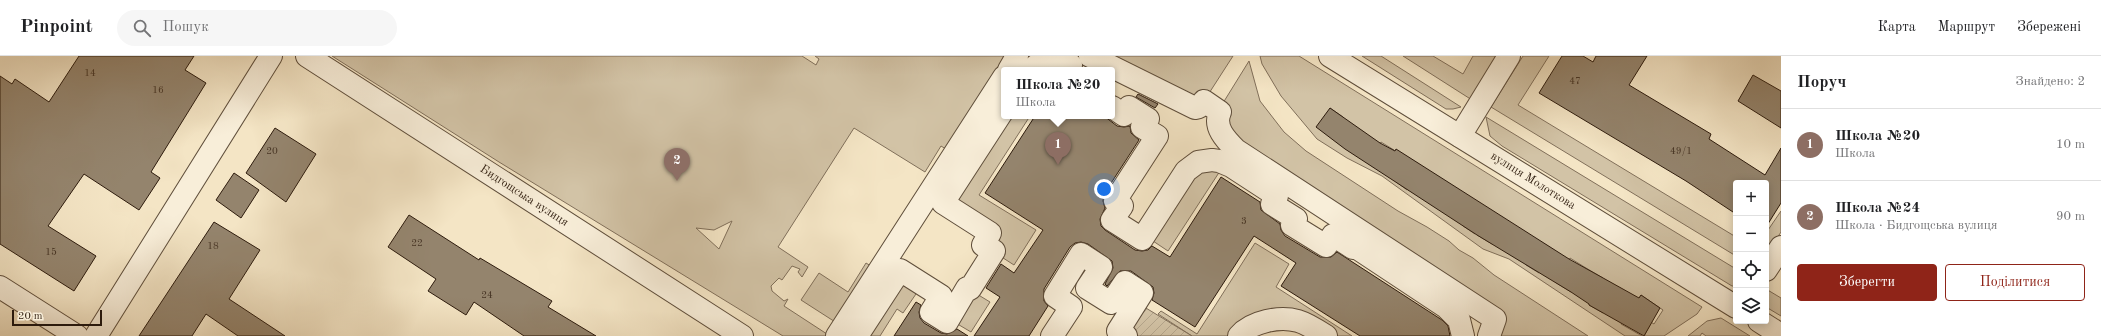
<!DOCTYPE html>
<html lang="uk">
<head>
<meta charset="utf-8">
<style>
	:root { --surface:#fff; --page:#f6f6f6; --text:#202124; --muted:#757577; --line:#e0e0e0; --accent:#8f2418 }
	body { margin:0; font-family:"Old Standard TT",serif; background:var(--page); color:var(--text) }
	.controls { position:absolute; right:12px; bottom:12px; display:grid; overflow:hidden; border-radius:4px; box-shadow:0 2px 10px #0003 }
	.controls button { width:36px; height:36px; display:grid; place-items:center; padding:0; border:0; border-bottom:1px solid var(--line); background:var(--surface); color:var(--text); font:20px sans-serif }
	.scale { position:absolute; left:12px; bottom:10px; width:90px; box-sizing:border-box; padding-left:4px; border:2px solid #2d1b0d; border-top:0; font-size:11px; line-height:14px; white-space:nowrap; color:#2d1b0d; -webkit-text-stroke:3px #f8eed9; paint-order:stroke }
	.you { position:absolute; left:1104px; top:133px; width:14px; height:14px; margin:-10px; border:3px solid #fff; border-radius:50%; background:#1a73e8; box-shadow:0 0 0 6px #1a73e833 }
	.badge { display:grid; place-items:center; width:26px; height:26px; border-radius:50%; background:var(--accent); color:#fff; font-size:13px; font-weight:700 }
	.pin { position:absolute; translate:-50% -33px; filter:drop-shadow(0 1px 2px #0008) }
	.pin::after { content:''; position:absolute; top:21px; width:14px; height:12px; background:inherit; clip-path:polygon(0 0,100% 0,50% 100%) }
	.popup { position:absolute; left:1001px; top:11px; width:114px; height:52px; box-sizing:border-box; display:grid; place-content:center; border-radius:4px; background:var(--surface); filter:drop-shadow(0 1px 3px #0005); font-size:13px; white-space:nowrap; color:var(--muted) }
	.popup b { font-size:15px; color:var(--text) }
	.popup::after { content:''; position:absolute; left:50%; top:100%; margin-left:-8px; border:8px solid transparent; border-top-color:var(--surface) }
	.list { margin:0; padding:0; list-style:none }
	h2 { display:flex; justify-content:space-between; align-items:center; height:52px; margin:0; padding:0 16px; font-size:17px }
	h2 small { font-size:13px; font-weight:400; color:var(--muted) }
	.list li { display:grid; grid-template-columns:26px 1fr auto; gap:12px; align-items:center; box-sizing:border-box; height:72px; padding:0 16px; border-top:1px solid var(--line) }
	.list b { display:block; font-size:15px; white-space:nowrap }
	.list p { margin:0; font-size:13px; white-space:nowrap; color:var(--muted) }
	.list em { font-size:13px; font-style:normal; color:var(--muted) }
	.actions { display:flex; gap:8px; padding:12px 16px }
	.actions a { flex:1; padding:9px 0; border:1px solid var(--accent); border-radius:4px; text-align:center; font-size:14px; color:var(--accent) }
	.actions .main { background:var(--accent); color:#fff }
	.icon { flex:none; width:22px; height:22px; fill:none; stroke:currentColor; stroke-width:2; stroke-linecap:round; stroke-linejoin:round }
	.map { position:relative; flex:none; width:1781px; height:280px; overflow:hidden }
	header { display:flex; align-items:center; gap:24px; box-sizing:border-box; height:56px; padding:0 20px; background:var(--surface); border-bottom:1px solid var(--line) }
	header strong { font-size:19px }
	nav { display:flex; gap:22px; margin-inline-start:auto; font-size:14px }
	.search { width:280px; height:36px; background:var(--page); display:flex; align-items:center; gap:10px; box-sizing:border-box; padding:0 14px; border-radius:22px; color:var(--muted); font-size:15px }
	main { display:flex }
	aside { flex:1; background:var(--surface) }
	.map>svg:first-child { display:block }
</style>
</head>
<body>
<header>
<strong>Pinpoint</strong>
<div class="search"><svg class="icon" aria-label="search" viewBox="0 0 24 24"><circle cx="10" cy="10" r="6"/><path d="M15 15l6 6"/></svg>Пошук</div>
<nav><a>Карта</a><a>Маршрут</a><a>Збережені</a></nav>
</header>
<main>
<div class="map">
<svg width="1781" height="280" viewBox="0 0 1781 280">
	<defs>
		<pattern id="garden-furrows" width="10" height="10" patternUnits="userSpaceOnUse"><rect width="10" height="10" fill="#d2c3a6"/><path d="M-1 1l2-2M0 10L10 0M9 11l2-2" fill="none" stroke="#b5a78e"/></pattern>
	</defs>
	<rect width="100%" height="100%" fill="#f4e5c5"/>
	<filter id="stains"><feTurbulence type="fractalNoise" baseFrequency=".005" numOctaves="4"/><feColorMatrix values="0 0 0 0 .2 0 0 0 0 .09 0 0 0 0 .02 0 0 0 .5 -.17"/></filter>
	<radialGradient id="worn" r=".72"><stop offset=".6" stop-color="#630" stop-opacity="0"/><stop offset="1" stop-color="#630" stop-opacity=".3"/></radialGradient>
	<!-- grass -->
	<g fill="#d2c3a6" stroke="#806f5a" fill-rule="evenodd">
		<path d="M332,0H802L816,9L819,3L815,0H1017L954,98L941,90L925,116L854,72L778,191L808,211L802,221L798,216L800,213L792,210L782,224L779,222L771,230L772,235L784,245L788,243L784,250L830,280H783L499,106ZM732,165L719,193L696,172L714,174Z"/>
		<path d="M1090,0H1233L1204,45Z"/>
		<path d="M1260,0H1299L1702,251L1697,258L1664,280H1644L1651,267L1630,254L1621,268L1642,280H1625L1509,203L1483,193L1382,120L1347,102L1317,83L1281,40L1262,8ZM1330,52L1343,61L1329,80ZM1381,86L1394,94L1367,106ZM1410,103L1423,111L1407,134L1395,125ZM1479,147L1491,155L1475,178L1463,170ZM1491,156L1492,188L1477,179ZM1541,186L1554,194L1539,217L1526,209ZM1570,202L1586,212L1571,236L1555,226ZM1586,212L1603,222L1572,236ZM1604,223L1618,231L1603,257L1589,249ZM1641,239L1663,254L1654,268L1632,254Z"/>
		<path d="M1362,0H1381L1461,51L1453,53H1446Z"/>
		<path d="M1403,0H1433L1463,18L1473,0H1498L1472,44Z"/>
		<path d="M1523,0H1549L1518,49L1736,181V200L1491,51Z"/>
		<path d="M1249,5L1260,45L1284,76L1306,95L1398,155L1427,171L1449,185L1459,194L1473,202L1494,219L1588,280H1489L1495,263L1236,94L1223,47Z"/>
		<path d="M1004,60H1030L979,139L1036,174L1014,209L983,189L943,147Z"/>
		<path d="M1486,61L1736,213V230H1732L1502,90L1490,80Z"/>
		<path d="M1186,115H1220L1168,195L1144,179Z"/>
		<path d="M1781,155V176L1766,199V177Z"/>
		<path d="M1255,187L1289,208L1276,231L1352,280H1326L1299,265L1239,280H1192L1158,258L1161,255L1197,278Z"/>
		<path d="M866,207L879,215L843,271L801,244L819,217L848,236Z"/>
		<path d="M900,214L918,235L903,257L897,253L880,280H857Z"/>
		<path d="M967,232L990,246L971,276L949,263Z"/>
		<path d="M1766,233L1781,242V260L1766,251Z"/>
		<path d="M1721,262L1750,280H1706L1702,277L1700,280H1688L1707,265Z"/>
	</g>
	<!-- garden -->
	<path fill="url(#garden-furrows)" stroke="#806f5a" d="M1136,246L1192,280H1126Z"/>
	<!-- building -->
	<g fill="#94846d" stroke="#2d1b0d">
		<path d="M79,0H194L185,14L206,27L151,116L160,122L139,154L84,118L48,170L96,200L74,235L0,188V20L12,28L15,23L49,46Z"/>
		<path d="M1562,0H1583L1593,6L1596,0H1647L1629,29L1711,78L1709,83L1765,119L1781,92V147L1766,171V127H1736V158L1686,125L1539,37Z"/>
		<path d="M1753,19L1781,35V72L1738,45Z"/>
		<path d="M1138,38L1158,48L1155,52L1136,41Z"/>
		<path d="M1330,52L1380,87L1395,95L1396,93L1569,203L1639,242L1641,239L1660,252L1644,280L1589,249V248L1571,236L1477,179L1345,93L1316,71Z"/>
		<path d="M1035,60H1104L1117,70L1124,71L1130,70L1131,77L1139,84L1104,138L1103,145L1105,152L1100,163L1101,170L1105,174L1135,194L1142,195L1148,194L1152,190L1170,201L1221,121L1260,146L1261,154L1280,168L1281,174L1285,180L1320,201H1331L1337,196L1442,264L1448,270L1450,280H1360L1281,230L1296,207L1254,180L1195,271L1152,244L1154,237L1153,231L1131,215H1120L1107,230L1105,228L1113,212L1112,205L1088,188L1081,186L1075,187L1070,191L1044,233V245L1048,250L1029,280H974L1000,241L986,232L1001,208L1014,217L1043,174L985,137Z"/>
		<path d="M275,72L316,98L286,146L246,117Z"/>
		<path d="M234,117L259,134L241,162L216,144Z"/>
		<path d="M409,159L479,204L480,202L552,245L548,251L596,280H524L474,246L466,259L428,235L436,223L388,191Z"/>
		<path d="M214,166L260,194L229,243L285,280H238L206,258L192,280H139Z"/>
		<path d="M916,246L921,249L919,256L920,262L924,267L941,277L947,278L957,273L968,280H894Z"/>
	</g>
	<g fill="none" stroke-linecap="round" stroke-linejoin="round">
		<defs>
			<g id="street">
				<path d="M307,0L742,280"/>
				<path d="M1090,0L1195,52L1199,51L1204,45L1220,56C1213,71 1226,84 1236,94L1495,263L1489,280"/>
				<path d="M1330,0L1736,251"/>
				<path d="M1009,14L1017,0"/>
				<path d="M1031,14C1042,2 1057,2 1071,9L1068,14"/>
				<path d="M1112,51L1124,59L1129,51L1148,63L1142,71L1157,80L1115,145L1122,150L1112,164L1142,183L1186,115L1198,106L1212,104L1219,105L1231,110L1277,140L1272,148L1296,163L1292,169L1326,190L1333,179L1353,192L1354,190L1446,251L1459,264L1463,280"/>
				<path d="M1460,80L1509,0"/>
				<path d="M1766,214L1781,191"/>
				<path d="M0,231L77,280"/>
				<path d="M1759,265L1781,279"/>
				<path d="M96,280L271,0"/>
				<path d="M837,280L1004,21"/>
				<path d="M857,280L900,214L941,240L931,256L947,266L967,232L970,233L994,195L983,189L990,177L943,147L1004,53"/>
				<path d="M1052,280L1071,251L1055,240L1081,198L1101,211L1087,232L1111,247L1125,226L1142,237L1118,275L1126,280"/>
				<path d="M1239,280C1252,265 1280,260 1298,265C1308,268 1317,274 1326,280"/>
			</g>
		</defs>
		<!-- street casing -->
		<use href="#street" stroke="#5f4e3b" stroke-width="24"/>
		<!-- street -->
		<use href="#street" stroke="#f8eed9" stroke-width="22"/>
	</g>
	<g text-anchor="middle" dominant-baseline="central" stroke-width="3" stroke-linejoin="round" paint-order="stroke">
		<!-- number labels -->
		<g font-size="10" fill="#473525">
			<text x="90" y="17">14</text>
			<text x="1575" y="25">47</text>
			<text x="158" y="34">16</text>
			<text x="272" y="95">20</text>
			<text x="1681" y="95">49/1</text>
			<text x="1244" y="165">3</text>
			<text x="417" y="187">22</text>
			<text x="213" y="190">18</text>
			<text x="51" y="196">15</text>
			<text x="487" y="239">24</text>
		</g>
		<!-- street labels -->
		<g font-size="12" fill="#2d1b0d" stroke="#f8eed9">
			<text transform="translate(1533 125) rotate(32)">вулиця Молоткова</text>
			<text transform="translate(524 140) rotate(33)">Бидгощська вулиця</text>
		</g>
	</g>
	<rect width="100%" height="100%" filter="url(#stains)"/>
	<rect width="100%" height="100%" fill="url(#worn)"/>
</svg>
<div class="controls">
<button>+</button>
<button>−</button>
<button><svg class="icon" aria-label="locate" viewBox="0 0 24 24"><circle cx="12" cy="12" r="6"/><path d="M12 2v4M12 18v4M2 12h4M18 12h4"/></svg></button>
<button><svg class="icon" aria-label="layers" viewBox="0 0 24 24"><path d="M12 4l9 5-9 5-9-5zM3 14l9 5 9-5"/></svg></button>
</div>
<div class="scale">20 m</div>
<div class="you"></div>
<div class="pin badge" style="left:1058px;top:109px;background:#8d6e63">1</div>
<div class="popup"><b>Школа №20</b>Школа</div>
<div class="pin badge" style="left:677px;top:125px;background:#8d6e63">2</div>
</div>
<aside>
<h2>Поруч<small>Знайдено: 2</small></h2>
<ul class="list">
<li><span class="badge" style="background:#8d6e63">1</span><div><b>Школа №20</b><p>Школа</p></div><em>10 m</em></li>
<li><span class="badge" style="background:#8d6e63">2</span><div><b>Школа №24</b><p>Школа · Бидгощська вулиця</p></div><em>90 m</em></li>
</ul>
<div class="actions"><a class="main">Зберегти</a><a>Поділитися</a></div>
</aside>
</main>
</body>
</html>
